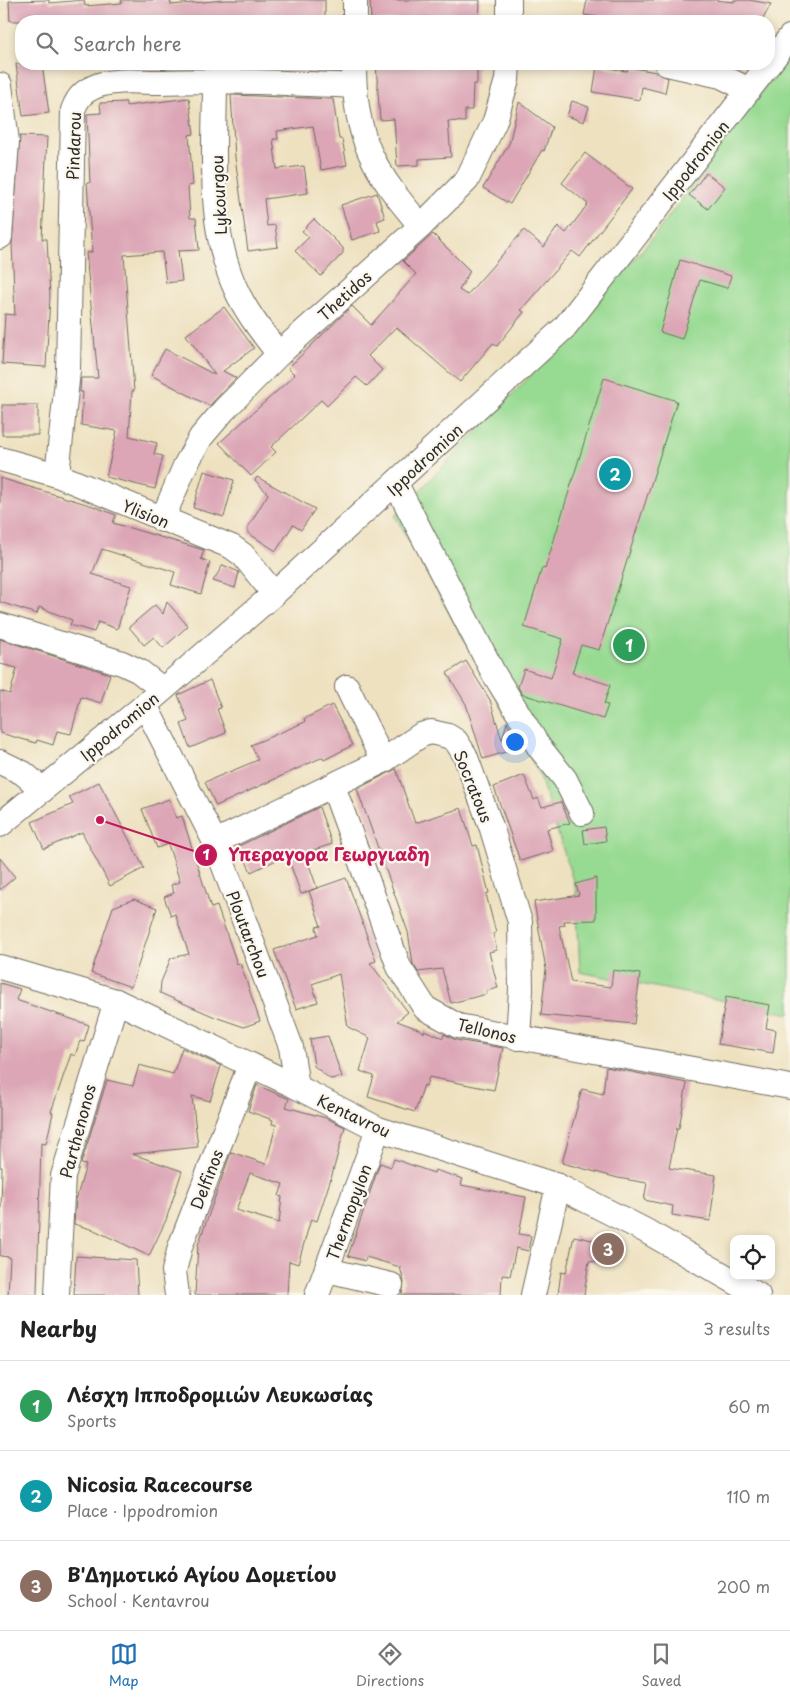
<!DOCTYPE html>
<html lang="en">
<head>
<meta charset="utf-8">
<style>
	:root { --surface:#fff; --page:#f6f6f6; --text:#222; --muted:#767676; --line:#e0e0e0; --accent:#1f6fb2 }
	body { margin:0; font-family:"Playpen Sans",sans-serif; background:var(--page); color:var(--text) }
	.controls { position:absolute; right:15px; bottom:15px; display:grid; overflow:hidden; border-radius:10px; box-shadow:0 2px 8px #0003 }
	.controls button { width:45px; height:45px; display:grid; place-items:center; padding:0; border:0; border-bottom:1px solid var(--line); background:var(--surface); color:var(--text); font:25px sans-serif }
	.you { position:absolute; left:514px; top:741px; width:18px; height:18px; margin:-12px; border:4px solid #fff; border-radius:50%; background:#1a73e8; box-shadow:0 0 0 8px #1a73e833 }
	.badge { display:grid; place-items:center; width:32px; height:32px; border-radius:50%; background:var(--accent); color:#fff; font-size:16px; font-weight:700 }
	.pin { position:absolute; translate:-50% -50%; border:2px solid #fff; box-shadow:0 1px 5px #0006 }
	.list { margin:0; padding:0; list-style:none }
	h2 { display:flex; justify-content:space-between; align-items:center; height:65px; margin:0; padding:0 20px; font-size:21px }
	h2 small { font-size:16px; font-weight:400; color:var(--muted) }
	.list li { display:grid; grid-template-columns:32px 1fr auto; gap:15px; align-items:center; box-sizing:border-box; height:90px; padding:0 20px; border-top:1px solid var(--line) }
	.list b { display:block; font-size:19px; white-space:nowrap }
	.list p { margin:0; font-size:16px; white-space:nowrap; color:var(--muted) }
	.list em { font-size:16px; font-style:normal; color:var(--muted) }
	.icon { flex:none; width:28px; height:28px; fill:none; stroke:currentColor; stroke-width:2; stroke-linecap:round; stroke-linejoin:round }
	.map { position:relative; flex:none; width:790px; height:1295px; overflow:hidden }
	.search { position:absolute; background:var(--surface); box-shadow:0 2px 8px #0003; left:15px; right:15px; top:15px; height:55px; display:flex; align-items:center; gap:12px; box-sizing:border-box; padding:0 18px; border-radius:20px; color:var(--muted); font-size:19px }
	.sheet { height:335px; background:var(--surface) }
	nav { display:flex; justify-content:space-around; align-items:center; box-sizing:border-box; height:70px; border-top:1px solid var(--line); background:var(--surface); font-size:14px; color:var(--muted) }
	nav a { display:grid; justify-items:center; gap:2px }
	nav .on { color:var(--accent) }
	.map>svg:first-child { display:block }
</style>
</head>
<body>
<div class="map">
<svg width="790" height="1295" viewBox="0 0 790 1295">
	<rect width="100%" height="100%" fill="#fbf7ec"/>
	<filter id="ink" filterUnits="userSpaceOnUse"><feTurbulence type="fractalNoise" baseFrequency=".02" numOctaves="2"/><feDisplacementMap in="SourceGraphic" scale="10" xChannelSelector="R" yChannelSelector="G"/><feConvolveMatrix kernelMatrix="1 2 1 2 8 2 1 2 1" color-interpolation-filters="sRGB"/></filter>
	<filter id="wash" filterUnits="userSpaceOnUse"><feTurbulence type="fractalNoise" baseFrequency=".0096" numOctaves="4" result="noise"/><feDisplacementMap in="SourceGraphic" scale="20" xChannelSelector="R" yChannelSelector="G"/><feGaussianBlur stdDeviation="1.12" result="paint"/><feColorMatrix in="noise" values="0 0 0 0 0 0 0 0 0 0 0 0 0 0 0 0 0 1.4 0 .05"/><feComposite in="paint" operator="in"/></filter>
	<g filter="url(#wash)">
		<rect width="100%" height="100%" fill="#eee1c0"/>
		<!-- green -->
		<path fill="#97da92" stroke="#61825e" d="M790,53V1014L580,972L576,890L539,774L395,516L562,343L655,235Z"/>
		<g id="blocks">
			<!-- building -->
			<g fill="#dca6b6" fill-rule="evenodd">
				<path d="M49,0V3L84,0L85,6L122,3L121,0H170L171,5L224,0H325V21H10L9,1Z"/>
				<path d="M370,0H480L479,21H428V17L371,21Z"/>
				<path d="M587,0H715L734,2V0H749L771,4L762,21H628L584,15Z"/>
				<path d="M16,64H42L49,113L23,116Z"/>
				<path d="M376,64H477V84H473L472,110H465V122L448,121L451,157L419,159V165L397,166L394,119L380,120Z"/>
				<path d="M597,66L627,71L628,67L656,72L668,78L665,93L642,87L640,100L593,92Z"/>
				<path d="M231,95L333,99L339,139H342L347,165L321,170L313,126L277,131L278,139H273L277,169L304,166L308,193L264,199L267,226L275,225L278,247L248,251L235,157Z"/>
				<path d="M189,98L194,134L189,135L193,185L188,186L190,218H196L199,250L178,251L182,281L166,283L162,252L124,255L134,391H132L129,436L157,443L154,454L163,456L155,489L106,477L117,431L81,425L83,392H80L81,378H98L86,253L92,252L87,183H90L87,114L101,113L100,103L126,102V106Z"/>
				<path d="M572,101L589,107L584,122L567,116Z"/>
				<path d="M519,102L552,127L544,151L542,150L510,204L483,188L509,144Z"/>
				<path d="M20,136L47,137L42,239H47L50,297L46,367L2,364L5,314L15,315L12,243Z"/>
				<path d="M585,153L632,189L580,257L572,251L521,310L524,312L497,346L493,343L460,382L396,327L368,356L382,370L367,386L356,377L327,406L321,400L271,447L276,452L251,476L219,443L295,375L288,368L352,306L371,325L416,274L403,261L433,234L470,271L459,290L467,295L524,230L544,247L558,226L566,233L588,204L562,183Z"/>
				<path d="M706,173L725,187L708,209L689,195Z"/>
				<path d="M377,193L385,218L377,221L380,231L352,240L341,205Z"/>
				<path d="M314,219L343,248V253L321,276L295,251L309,237L302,231Z"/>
				<path d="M680,260L731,276L727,288L700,280L682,339L660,332Z"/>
				<path d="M224,307L254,348L223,371L236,378L209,406L151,375L165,349L215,375L186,335Z"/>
				<path d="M604,378L677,401L599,650L581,645L572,673L610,685L604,704L608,705L603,719L522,694L518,687L524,669L551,678L563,639L524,627L542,568L545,569Z"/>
				<rect x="2" y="405" width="36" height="30"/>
				<path d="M204,471L234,480L224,517L193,508Z"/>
				<path d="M257,477L315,509L301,530L293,525L276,551L248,533V527L268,494L255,480Z"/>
				<path d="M0,478L93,506L116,515L113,523L204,550L201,559L210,562L201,594L171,585L175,572L102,549L92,574L131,586L117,629L98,622L94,632L70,625L72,620L39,607L37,614L0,602Z"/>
				<path d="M223,565L239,572L235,588L213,581Z"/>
				<path d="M167,602L188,626L163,648L154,637L144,645L129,627L155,605L163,614Z"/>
				<path d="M0,639L110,674L101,703L81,697L71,734L57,731L53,745L37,740L36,743L0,733V691L10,694L17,668L0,664Z"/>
				<path d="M466,661L490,700L502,740L507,722L518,748L483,759L466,704L447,673Z"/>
				<path d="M210,680L221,708L217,709L226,733L190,748L181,724L188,721L178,695Z"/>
				<path d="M332,705L353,745L324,760L323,757L216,806L205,782L258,760L251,745L305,722L304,719Z"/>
				<path d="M396,769L415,823L461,808L473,846L477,845L489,893L486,894L496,933L493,934L497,950L489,952L498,988L486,991L487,994L451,1003L442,969L418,972L413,964L408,932L357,789Z"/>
				<path d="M524,775L534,800L538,798L542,807L561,802L570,823L547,829L553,851L520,861L494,787Z"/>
				<path d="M99,782L144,868L110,886L82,832L44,849L32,822L73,804L69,797Z"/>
				<path d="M169,799L176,818L182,816L211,908L217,906L237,964L240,963L260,1021L244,1027L215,1017L160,993L161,982L171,958L189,954L175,914L171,916L164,897L174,893L171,885L180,882L168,844L157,848L142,809Z"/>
				<path d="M319,807L332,844L305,853L317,888L301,894L287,855L251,872L239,846Z"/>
				<path d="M604,827L606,841L585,844L583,830Z"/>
				<path d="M0,858L15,877L0,890Z"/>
				<path d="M346,878L376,961L370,963L408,1012L397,1021L421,1030L424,1033V1030L443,1038L444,1034L456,1040L503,1048L494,1090L429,1077L426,1086L424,1085L415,1112L368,1097L374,1076L360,1071L370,1038L348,1027L339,974L312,984L318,1002L296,1009L274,950L318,935L316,927L321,926L309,891Z"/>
				<path d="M596,878V920L564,921L565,925L559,926L571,982L611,987L613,970L640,974L634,1024L541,1015L546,969L534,902L579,895L576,884Z"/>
				<path d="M134,899L157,908L131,987L91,973L113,907Z"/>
				<path d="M0,983L20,989L16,1000L89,1025L84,1042L80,1041L75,1056L71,1054L51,1112L53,1113L46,1144L41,1143L37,1295H8L10,1257L0,1256L2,1167H0Z"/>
				<path d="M726,997L770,1005L766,1028L776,1030L773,1053L718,1044Z"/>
				<path d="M328,1036L342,1077L330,1079L314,1066L310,1039Z"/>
				<path d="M182,1048L221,1066L210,1101L192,1096L198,1147L132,1154L182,1171L166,1220L149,1256L94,1230L74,1224L76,1200L86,1165L81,1164L107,1080L133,1086L139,1065L173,1074Z"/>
				<path d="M606,1067L687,1083L679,1128H677L669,1168L716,1175L710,1221L672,1215L673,1206L644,1200L647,1183L618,1178L562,1163L582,1089L603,1094Z"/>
				<path d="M257,1085L289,1099L286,1107L326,1118L345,1127L332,1175L317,1221L311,1219L298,1264L289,1261L287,1295H195L198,1245L231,1152L266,1164L276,1125L272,1124L273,1120L248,1111ZM250,1173L283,1184L279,1196L282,1197L279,1223L236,1210Z"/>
				<path d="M394,1159L434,1173L435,1170L463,1179L461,1185L526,1197L519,1234L531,1236L528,1251L516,1248L510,1276L502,1275L501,1295H402L404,1282L400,1267L366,1257L365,1261L348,1256L380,1163L391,1167Z"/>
				<path d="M574,1236L615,1245L611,1265L589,1261L584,1295H558L561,1272L566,1273Z"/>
				<path d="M76,1256L136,1260L138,1295H74Z"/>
			</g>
		</g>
	</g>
	<g filter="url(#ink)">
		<use href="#blocks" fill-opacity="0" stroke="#6f6b5f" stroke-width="1"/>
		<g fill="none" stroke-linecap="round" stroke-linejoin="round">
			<defs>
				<g id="minor">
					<path d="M355,21V0"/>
					<path d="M509,21V0"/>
					<path d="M354,64C354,138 374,172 421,226"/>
					<path d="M667,64L721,76L749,90"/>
					<path d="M215,80C215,151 206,229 238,294C249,316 264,335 279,354"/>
					<path d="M0,85L7,142L0,237"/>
					<path d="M0,459L57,475L232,547L243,555L274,594"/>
					<path d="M57,475L68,371L73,110C78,96 85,90 99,85C118,79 141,82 160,82C225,80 289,83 354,86"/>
					<path d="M396,484L494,674L539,747L565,779L582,813"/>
					<path d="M162,520L185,466L201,437L224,410L279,354L421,226L467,180L495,121L507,80L508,64"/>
					<path d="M0,625L122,663L139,671L162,689"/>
					<path d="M347,687L383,761"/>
					<path d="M145,705L215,842L291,1047L297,1087"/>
					<path d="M0,762L23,773L43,790"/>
					<path d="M333,786L399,967L425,1008L458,1026L790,1087"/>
					<path d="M0,825L145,705L274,594L564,328L790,37"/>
					<path d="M215,842L383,761L421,735L431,732L448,736L456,741L465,755L492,829L520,922L521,990L518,1038"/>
					<path d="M0,967L116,1001L297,1087L378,1129L558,1186L646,1231L758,1295"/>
					<path d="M327,1270L391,1285"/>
					<path d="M57,1295L63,1176L116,1001"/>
					<path d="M177,1295L174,1271L180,1247L250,1065"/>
					<path d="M317,1295L378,1129"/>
					<path d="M533,1295L558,1186"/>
				</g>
			</defs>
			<!-- minor casing -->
			<use href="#minor" stroke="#6f6b5f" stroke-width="26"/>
			<!-- minor -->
			<use href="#minor" stroke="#fff" stroke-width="24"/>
		</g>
	</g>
	<g text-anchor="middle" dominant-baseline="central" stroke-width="4.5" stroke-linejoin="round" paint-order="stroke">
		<!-- street labels -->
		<g font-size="16" fill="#2b2b2b" stroke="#fbf7ec">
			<text transform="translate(73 146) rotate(-88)">Pindarou</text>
			<text transform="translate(695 160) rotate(-52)">Ippodromion</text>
			<text transform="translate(218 195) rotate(-93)">Lykourgou</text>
			<text transform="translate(344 295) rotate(-42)">Thetidos</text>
			<text transform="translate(424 459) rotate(-43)">Ippodromion</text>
			<text transform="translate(146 513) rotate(22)">Ylision</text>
			<text transform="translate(119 726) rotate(-40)">Ippodromion</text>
			<text transform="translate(474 786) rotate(68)">Socratous</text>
			<text transform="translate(249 934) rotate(69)">Ploutarchou</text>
			<text transform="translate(487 1030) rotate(13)">Tellonos</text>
			<text transform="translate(354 1115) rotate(25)">Kentavrou</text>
			<text transform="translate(77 1131) rotate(-75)">Parthenonos</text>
			<text transform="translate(206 1179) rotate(-69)">Delfinos</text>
			<text transform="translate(348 1212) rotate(-70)">Thermopylon</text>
		</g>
	</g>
	<!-- callouts -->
	<path fill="none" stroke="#c2185b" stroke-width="2" d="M100 820L206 855"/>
	<g fill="#c2185b" stroke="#fbf7ec" stroke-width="2">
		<circle cx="100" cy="820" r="5"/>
		<circle cx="206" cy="855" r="12"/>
	</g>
	<g font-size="15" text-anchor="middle" font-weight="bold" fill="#fff">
		<text x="206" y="860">1</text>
	</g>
	<g font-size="18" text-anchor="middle" font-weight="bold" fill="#c2185b" stroke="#fbf7ec" stroke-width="4.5" stroke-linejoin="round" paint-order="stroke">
		<text x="329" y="861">Υπεραγορα Γεωργιαδη</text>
	</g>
</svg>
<div class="controls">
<button><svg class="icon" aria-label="locate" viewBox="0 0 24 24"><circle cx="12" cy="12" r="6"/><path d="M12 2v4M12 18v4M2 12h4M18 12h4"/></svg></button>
</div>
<div class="you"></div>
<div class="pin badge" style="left:629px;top:645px;background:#2e9e5b">1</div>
<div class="pin badge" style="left:615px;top:474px;background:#0f9aa8">2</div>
<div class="pin badge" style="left:608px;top:1249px;background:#8d6e63">3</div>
<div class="search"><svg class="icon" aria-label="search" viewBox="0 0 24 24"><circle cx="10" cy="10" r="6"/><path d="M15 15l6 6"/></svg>Search here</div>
</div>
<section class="sheet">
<h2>Nearby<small>3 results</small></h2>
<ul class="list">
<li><span class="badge" style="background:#2e9e5b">1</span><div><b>Λέσχη Ιπποδρομιών Λευκωσίας</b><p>Sports</p></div><em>60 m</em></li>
<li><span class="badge" style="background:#0f9aa8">2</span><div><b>Nicosia Racecourse</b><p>Place · Ippodromion</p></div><em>110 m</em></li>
<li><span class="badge" style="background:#8d6e63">3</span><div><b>Β'Δημοτικό Αγίου Δομετίου</b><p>School · Kentavrou</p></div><em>200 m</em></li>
</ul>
</section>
<nav>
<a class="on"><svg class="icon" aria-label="map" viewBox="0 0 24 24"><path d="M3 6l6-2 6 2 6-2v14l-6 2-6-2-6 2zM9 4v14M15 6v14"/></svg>Map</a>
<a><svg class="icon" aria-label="directions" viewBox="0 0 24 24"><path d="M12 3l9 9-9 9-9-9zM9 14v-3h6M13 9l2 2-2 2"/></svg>Directions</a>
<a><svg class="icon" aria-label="saved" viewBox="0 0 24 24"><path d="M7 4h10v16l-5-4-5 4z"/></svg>Saved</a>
</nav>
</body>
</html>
